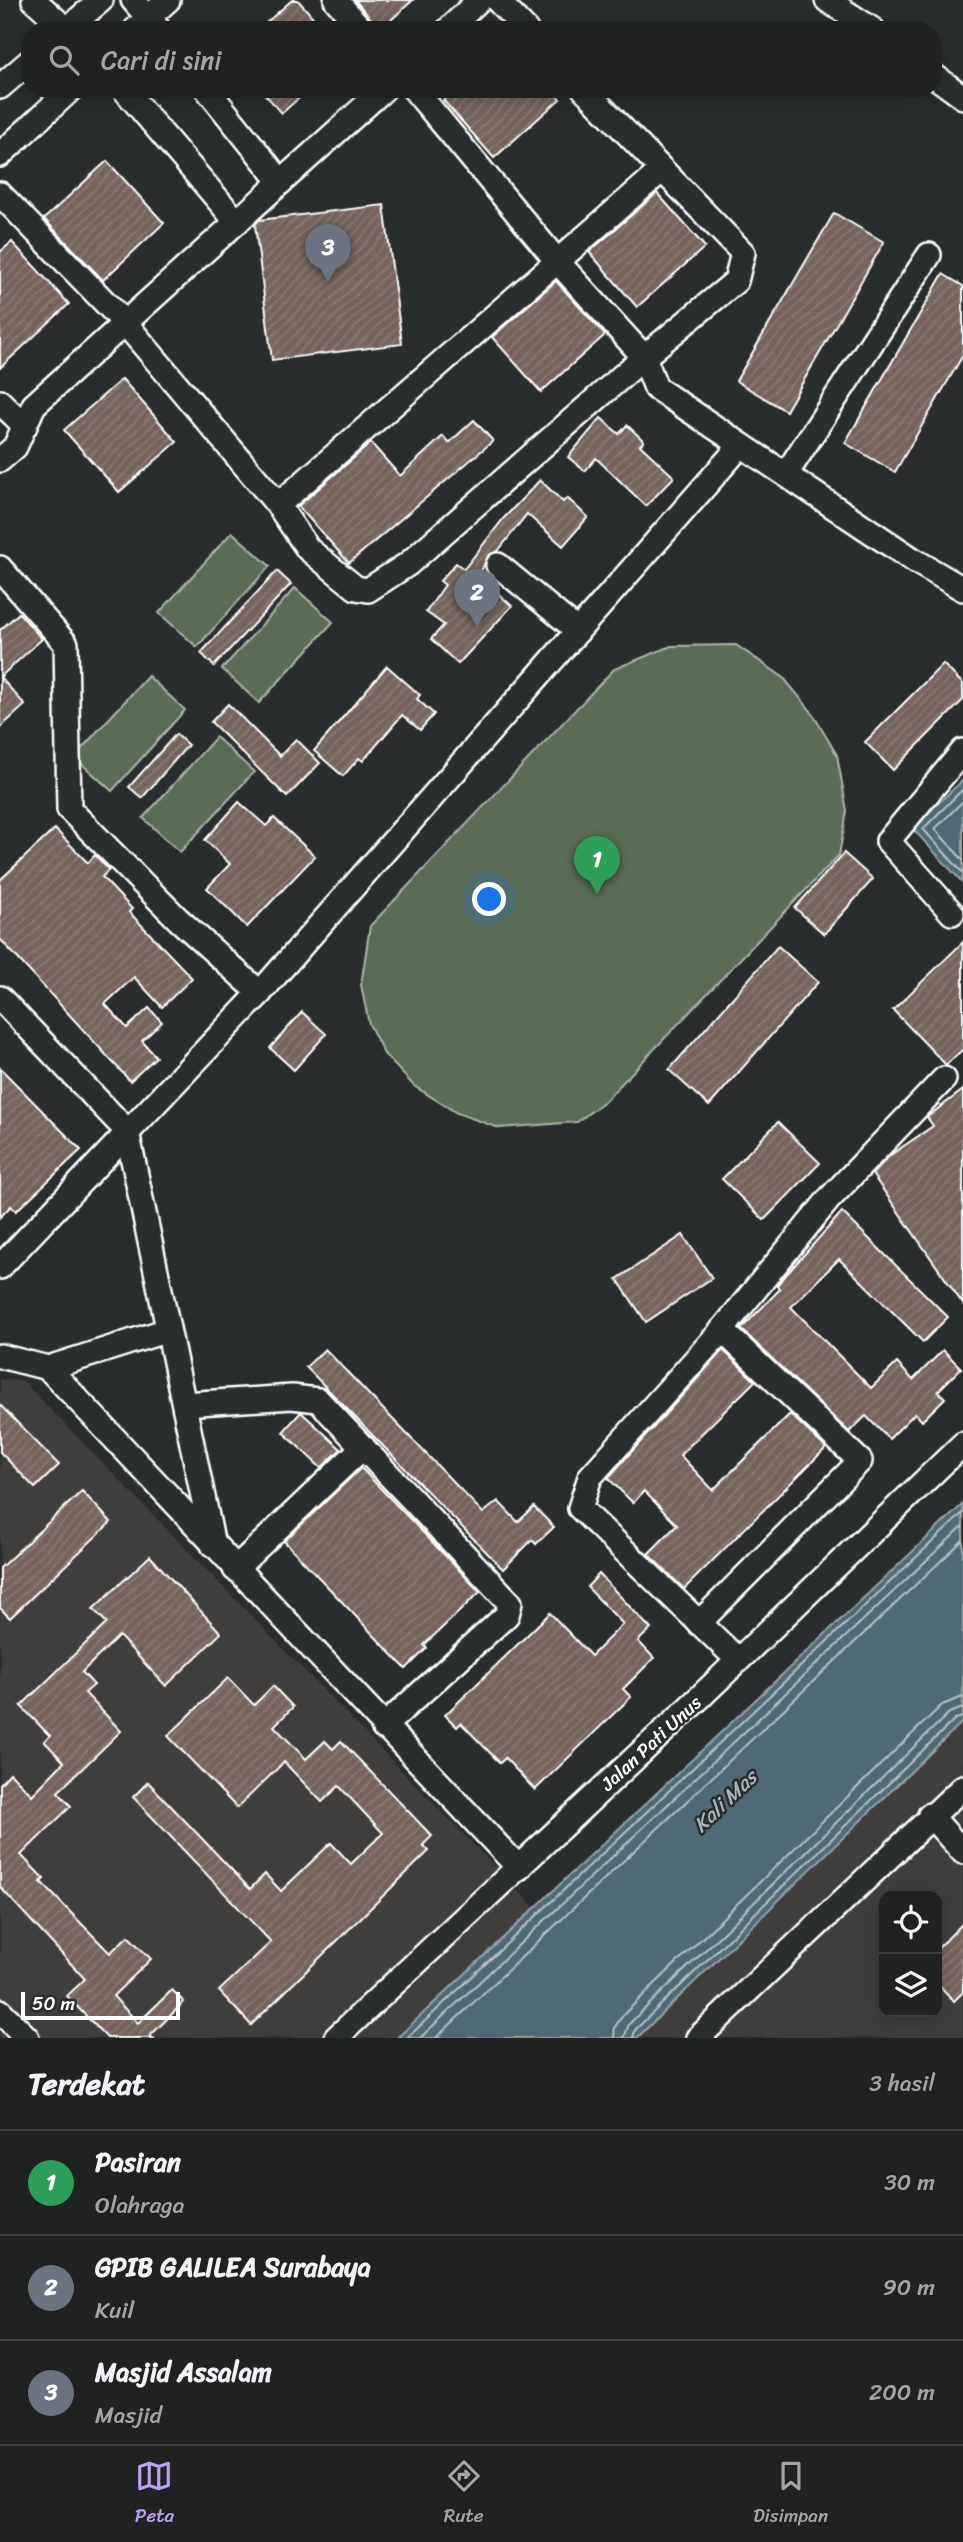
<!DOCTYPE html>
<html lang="id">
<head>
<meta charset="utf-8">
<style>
	:root { --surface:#202222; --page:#2d2f2f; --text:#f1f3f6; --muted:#a2a4a5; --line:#3d3f40; --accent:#bca0f2 }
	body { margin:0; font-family:Sriracha,sans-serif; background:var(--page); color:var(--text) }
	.controls { position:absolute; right:21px; bottom:21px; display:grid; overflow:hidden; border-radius:14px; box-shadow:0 4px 18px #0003 }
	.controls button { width:63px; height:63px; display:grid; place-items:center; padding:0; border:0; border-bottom:2px solid var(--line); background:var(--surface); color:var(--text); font:35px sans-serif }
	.scale { position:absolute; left:21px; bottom:18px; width:159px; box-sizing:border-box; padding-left:7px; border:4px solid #fff; border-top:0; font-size:19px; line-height:24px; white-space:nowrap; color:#fff; -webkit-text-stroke:5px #2a2d2e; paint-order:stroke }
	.you { position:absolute; left:490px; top:900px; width:24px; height:24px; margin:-18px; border:5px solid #fff; border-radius:50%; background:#1a73e8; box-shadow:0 0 0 10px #1a73e833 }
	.badge { display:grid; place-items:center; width:46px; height:46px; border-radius:50%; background:var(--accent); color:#fff; font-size:23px; font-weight:700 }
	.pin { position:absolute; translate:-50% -58px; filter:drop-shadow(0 2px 4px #0008) }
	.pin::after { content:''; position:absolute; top:37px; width:24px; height:21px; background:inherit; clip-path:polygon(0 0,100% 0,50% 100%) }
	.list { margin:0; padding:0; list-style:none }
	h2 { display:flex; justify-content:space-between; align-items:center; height:91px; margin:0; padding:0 28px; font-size:30px }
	h2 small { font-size:23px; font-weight:400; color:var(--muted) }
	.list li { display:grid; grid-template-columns:46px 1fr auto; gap:21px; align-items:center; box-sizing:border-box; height:105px; padding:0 28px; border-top:2px solid var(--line) }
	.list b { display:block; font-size:26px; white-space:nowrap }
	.list p { margin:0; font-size:23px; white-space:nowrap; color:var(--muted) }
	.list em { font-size:23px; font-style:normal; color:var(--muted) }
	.icon { flex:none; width:38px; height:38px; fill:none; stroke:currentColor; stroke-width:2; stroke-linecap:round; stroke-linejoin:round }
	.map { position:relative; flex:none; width:963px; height:2038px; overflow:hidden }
	.search { position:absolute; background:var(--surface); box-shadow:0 4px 18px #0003; left:21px; right:21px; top:21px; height:77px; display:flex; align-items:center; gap:18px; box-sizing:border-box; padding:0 24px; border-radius:28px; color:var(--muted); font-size:26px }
	.sheet { height:406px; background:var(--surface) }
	nav { display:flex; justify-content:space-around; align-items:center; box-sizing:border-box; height:98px; border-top:2px solid var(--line); background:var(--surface); font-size:19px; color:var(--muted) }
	nav a { display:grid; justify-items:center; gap:4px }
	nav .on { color:var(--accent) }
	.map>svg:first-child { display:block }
</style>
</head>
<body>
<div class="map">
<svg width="963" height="2038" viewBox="0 0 963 2038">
	<defs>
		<pattern id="building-hatch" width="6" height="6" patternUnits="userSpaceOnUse" patternTransform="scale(1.75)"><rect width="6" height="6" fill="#74635c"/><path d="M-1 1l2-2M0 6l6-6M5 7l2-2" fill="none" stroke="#897a74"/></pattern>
	</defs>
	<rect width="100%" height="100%" fill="#2a2d2e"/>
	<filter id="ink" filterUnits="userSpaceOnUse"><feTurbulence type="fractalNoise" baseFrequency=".0143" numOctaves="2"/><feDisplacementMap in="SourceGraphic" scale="14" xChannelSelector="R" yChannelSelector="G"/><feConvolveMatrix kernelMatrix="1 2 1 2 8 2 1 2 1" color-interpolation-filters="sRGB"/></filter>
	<g filter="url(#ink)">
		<!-- built -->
		<g fill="#403d3c" fill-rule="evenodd">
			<path d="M0,1379L23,1381L535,1908L397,2038H0Z"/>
			<path d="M963,1721V2038H637L690,1986ZM884,1896H937V2012H884Z"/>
		</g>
		<!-- grass -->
		<g fill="#5a6c57" stroke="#acb6ab" stroke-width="2">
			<path d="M232,532L270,566L197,647L159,613Z"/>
			<path d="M295,588L333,622L259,703L222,669Z"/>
			<path d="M736,645L783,677L811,711L837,755L847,811L839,855L605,1101L577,1122L499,1128L457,1113L414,1086L384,1054L369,1024L361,985L370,926L614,669L671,646Z"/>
			<path d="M148,676L185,710L112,791L74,757Z"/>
			<path d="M216,737L254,772L180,852L143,818Z"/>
		</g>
		<!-- water -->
		<g fill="#4f6a74" stroke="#95a6ac" stroke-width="2">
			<path d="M963,780V883L912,828Z"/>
			<path d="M963,1504V1721L637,2038H397Z"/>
		</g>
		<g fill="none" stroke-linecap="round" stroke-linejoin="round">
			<!-- shore -->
			<g stroke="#b9c3c7" stroke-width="2">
				<path d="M963,789L923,829L963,873"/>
				<path d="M963,801L935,829L963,860"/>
				<path d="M407,2038L963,1513"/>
				<path d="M420,2038L963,1526"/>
				<path d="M436,2038L963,1540"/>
				<path d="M614,2038L615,2027L622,2016L942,1705L963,1697"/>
				<path d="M624,2038L629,2024L949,1713L963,1708"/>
				<path d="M633,2038L635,2030L955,1719L963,1717"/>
			</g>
		</g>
		<!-- building -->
		<g fill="url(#building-hatch)" stroke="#fff" stroke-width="2">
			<path d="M292,0H298L324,30H258Z"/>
			<path d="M355,0H413L380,30Z"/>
			<path d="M260,89H309L282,113Z"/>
			<path d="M455,89H551L560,99L494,158L443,100Z"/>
			<path d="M107,161L164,223L103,280L44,219Z"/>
			<path d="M657,193L705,247L637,307L589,252Z"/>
			<path d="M384,205L402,344L272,360L255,225L259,220Z"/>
			<path d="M834,213L884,242L786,411L736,381Z"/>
			<path d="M12,242L69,304L0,368V252Z"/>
			<path d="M943,274L963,286V355L895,472L845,443Z"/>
			<path d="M556,281L605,335L541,392L492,337Z"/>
			<path d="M122,379L177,442L119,492L64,430Z"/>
			<path d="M601,418L619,434L627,425L644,441L640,445L674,477L646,506L596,458L585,471L568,457Z"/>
			<path d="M474,420L493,441L349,563L298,506L371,443L400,476L443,436L449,443Z"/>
			<path d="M540,480L563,502L567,498L588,517L563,546L527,514L498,551L488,556L479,576L512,606L458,664L431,639L444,625L426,612L445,585L440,581L456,563L464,569L504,518Z"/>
			<path d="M277,571L291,584L214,666L201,653Z"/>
			<path d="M19,613L42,639L0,677V630Z"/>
			<path d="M943,664L963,684V700L893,770L865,742Z"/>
			<path d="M387,666L420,695L417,699L434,714L420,730L402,715L363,761L359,758L343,776L314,751Z"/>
			<path d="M0,677L25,705L0,728Z"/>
			<path d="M228,704L280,756L296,739L320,763L287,797L211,722Z"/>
			<path d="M176,734L188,745L142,798L129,787Z"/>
			<path d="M239,802L266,826L274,818L315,856L247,927L207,888L230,864L205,840Z"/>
			<path d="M55,829L88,863L95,855L109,870L102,877L132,909L129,912L192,978L162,1007L134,977L105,1004L127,1028L149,1008L162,1022L142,1041L156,1057L130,1081L0,939V880Z"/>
			<path d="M844,853L873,879L824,934L795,908Z"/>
			<path d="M963,942V1049L946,1065L893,1010Z"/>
			<path d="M778,946L818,982L709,1106L669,1070Z"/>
			<path d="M302,1012L326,1034L294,1070L270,1048Z"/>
			<path d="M0,1068L81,1150L16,1211L11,1206L0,1217Z"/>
			<path d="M963,1090V1304L872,1174L889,1156L933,1126L927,1117Z"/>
			<path d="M778,1122L820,1163L764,1220L722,1179Z"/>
			<path d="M842,1212L948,1317L923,1342L839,1259L791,1307L871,1388L897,1363L913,1380L943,1350L961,1368L938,1391L945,1398L922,1421L915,1413L889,1439L866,1416L849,1432L741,1329L780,1289L777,1285Z"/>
			<path d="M683,1235L712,1278L646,1322L617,1279Z"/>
			<path d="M325,1349L483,1513L498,1501L518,1522L534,1507L554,1527L536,1544L532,1540L503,1569L306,1367Z"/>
			<path d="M723,1350L755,1381L680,1455L713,1490L790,1414L826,1448L684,1589L648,1554L677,1525L644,1491L633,1503L608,1478Z"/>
			<path d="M0,1405L59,1465L35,1488L0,1452Z"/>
			<path d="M301,1412L341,1449L321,1468L283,1432Z"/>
			<path d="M361,1468L480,1592L424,1645L427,1648L406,1669L284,1541Z"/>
			<path d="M82,1491L111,1522L10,1618L0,1608V1568Z"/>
			<path d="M150,1556L221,1633L166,1686L119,1636L82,1672L94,1685L85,1693L121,1731L58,1792L71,1806L21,1855L44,1879L41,1882L110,1953L128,1936L151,1959L113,1996L138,2023L172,1990L184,2002L150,2036L153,2038H107L67,1996L85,1979L0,1887V1784L10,1773L32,1795L64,1762L44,1741L50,1736L21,1706L107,1623L93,1609Z"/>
			<path d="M599,1574L651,1629L638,1641L654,1658L623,1689L631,1697L535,1790L505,1758L500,1763L461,1723L457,1727L445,1715L550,1613L591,1656L623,1624L587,1587Z"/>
			<path d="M228,1678L254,1705L273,1686L293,1707L274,1726L306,1759L325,1741L333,1749L341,1741L432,1836L423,1845L429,1851L251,2025L219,1991L271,1942L133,1797L148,1782L250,1889L265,1874L281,1891L331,1843L351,1864L383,1833L339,1786L322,1802L284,1762L237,1808L168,1736Z"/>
			<path d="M963,1923V1992L954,2001L937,1983V1949Z"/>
		</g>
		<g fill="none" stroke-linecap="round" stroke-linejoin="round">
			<defs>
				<g id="minor">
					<path d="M34,0L67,30"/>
					<path d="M133,0L159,30"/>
					<path d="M336,0L362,30"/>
					<path d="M497,0L526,30"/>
					<path d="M827,0L873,30"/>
					<path d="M66,30L101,0"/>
					<path d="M135,30L168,0"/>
					<path d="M448,30L479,0"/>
					<path d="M933,75L963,97"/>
					<path d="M0,87L30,61"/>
					<path d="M124,89L237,222"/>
					<path d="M207,89L281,182"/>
					<path d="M414,89L557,261L644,357L656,388L912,559L963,589"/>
					<path d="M0,155L71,89"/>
					<path d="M0,194L125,323L278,505L308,549L356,588L368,590L408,564L644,357L736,281L743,253L584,89"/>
					<path d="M0,402L25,426"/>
					<path d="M0,460L15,447L34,405L384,89"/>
					<path d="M786,474L929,255"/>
					<path d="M278,505L662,170"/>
					<path d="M498,565L578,631"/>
					<path d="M0,568L66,644L69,809L178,919L260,993L0,1267"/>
					<path d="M952,913L888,841L963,751"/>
					<path d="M260,993L741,445"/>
					<path d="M0,998L127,1131L213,1545"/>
					<path d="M0,1356L48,1368L519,1868"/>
					<path d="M48,1368L168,1330"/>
					<path d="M184,1404L292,1397L318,1400L510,1603L507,1615L383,1727"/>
					<path d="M235,1569L363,1447"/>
					<path d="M699,1623L860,1461L722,1330"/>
					<path d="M738,1660L580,1508L590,1477L722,1330L829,1199L944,1079"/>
					<path d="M930,1815L963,1852"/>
					<path d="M0,2011L27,2038"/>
					<path d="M336,2038L697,1700L963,1444"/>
					<path d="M698,2038L963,1787"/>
				</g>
			</defs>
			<!-- minor casing -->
			<use href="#minor" stroke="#fff" stroke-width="28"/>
			<!-- minor -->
			<use href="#minor" stroke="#2a2d2e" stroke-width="23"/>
		</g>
	</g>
	<g text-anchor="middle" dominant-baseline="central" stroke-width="5" stroke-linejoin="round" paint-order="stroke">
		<!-- street labels -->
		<g font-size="19" fill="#fff" stroke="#2a2d2e">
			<text transform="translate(651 1743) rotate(-43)">Jalan Pati Unus</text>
		</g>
		<!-- water labels -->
		<g font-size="21" font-style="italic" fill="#a7b4ba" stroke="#2a2d2e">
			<text transform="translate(725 1801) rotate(-44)">Kali Mas</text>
		</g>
	</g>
</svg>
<div class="controls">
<button><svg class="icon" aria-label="locate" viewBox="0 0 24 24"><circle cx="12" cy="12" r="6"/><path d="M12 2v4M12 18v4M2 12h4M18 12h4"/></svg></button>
<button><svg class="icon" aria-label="layers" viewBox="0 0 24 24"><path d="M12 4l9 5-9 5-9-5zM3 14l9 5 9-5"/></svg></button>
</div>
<div class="scale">50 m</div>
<div class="you"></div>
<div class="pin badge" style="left:597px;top:894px;background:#2e9e5b">1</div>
<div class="pin badge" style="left:477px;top:627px;background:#6b7280">2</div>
<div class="pin badge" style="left:328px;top:282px;background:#6b7280">3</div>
<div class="search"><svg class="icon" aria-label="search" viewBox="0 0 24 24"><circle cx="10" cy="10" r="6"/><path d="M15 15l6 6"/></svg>Cari di sini</div>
</div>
<section class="sheet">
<h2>Terdekat<small>3 hasil</small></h2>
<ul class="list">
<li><span class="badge" style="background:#2e9e5b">1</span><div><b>Pasiran</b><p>Olahraga</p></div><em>30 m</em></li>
<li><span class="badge" style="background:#6b7280">2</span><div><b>GPIB GALILEA Surabaya</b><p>Kuil</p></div><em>90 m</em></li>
<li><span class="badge" style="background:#6b7280">3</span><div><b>Masjid Assalam</b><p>Masjid</p></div><em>200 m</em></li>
</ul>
</section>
<nav>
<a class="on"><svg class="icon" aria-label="map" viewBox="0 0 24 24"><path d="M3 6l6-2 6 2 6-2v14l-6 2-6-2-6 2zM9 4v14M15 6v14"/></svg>Peta</a>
<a><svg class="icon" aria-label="directions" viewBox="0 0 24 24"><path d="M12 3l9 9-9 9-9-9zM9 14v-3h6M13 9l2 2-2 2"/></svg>Rute</a>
<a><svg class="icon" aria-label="saved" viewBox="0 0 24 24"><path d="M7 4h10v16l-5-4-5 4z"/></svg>Disimpan</a>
</nav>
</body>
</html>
